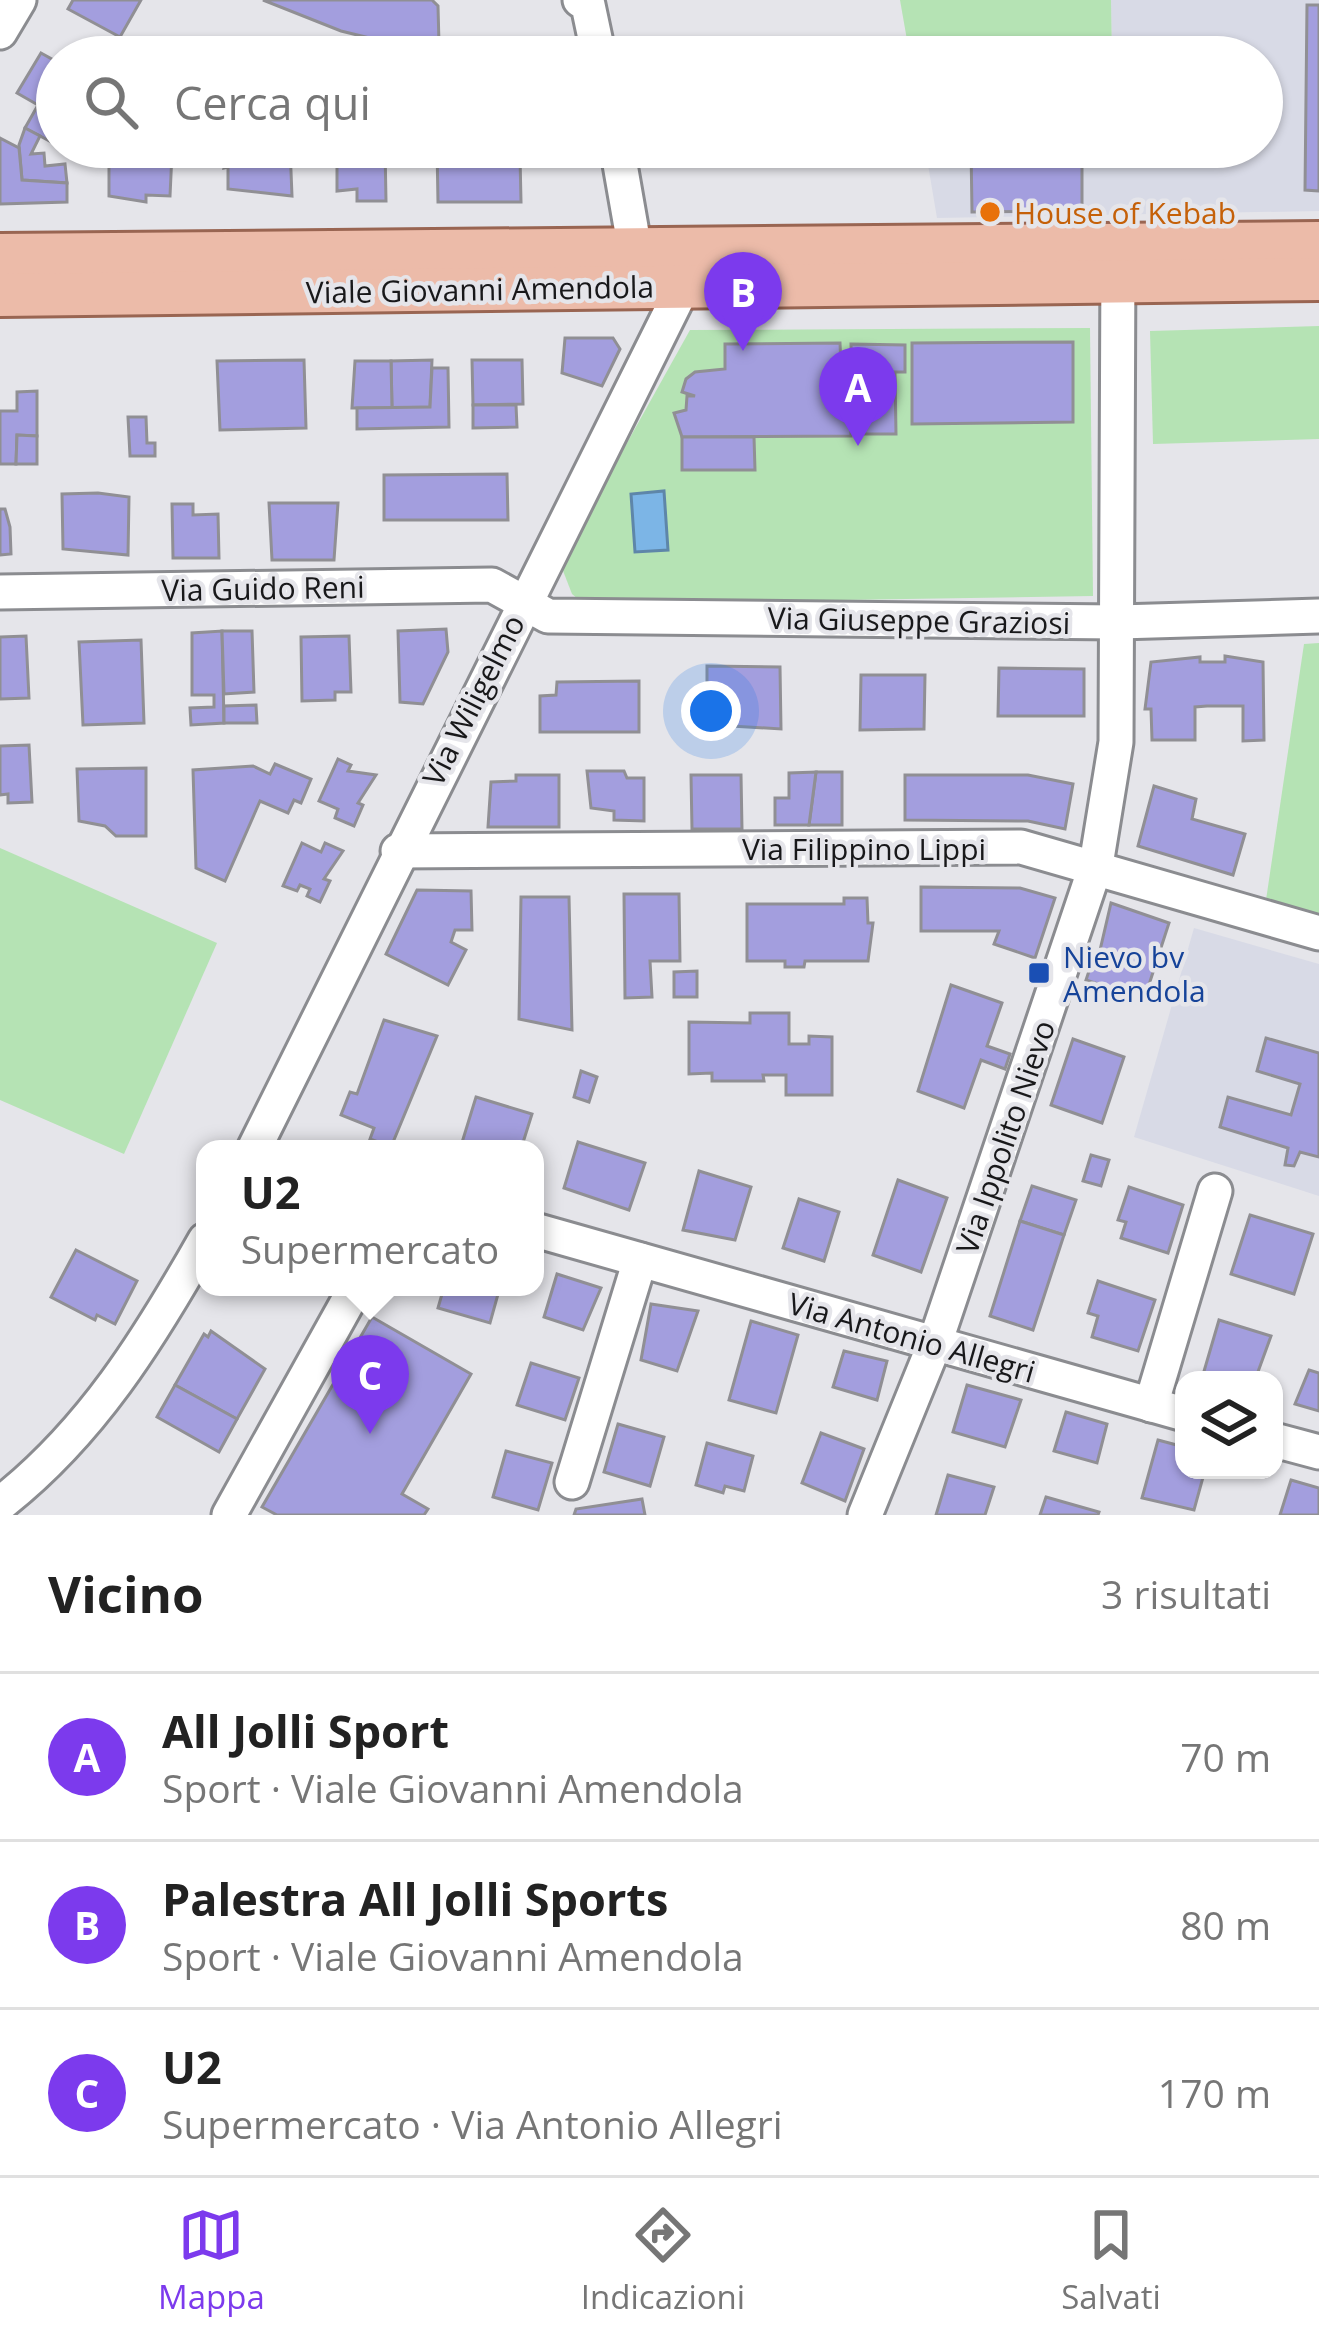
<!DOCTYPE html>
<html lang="it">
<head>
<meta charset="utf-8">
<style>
	:root { --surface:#fff; --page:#f6f6f6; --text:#222; --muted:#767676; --line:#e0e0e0; --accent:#7c3aed }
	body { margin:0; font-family:"Open Sans",sans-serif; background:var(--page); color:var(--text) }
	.controls { position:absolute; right:36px; bottom:36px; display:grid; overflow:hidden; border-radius:24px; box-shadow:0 3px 9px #0004 }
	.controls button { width:108px; height:108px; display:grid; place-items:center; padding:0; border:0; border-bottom:3px solid var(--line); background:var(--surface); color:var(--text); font:60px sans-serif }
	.you { position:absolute; left:711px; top:711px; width:42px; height:42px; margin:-30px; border:9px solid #fff; border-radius:50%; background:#1a73e8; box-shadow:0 0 0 18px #1a73e833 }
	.badge { display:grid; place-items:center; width:78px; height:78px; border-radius:50%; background:var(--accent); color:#fff; font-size:39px; font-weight:700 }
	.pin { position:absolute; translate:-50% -99px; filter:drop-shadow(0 3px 6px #0008) }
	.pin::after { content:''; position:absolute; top:63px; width:42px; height:36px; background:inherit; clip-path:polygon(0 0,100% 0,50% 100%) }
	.popup { position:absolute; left:196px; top:1140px; width:348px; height:156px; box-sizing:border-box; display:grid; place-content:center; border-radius:24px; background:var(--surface); filter:drop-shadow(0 3px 9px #0005); font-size:39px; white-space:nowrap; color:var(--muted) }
	.popup b { font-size:45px; color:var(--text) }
	.popup::after { content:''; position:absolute; left:50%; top:100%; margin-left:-24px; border:24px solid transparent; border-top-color:var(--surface) }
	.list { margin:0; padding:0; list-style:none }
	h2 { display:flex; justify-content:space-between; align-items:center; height:156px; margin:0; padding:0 48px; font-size:51px }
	h2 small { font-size:39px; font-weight:400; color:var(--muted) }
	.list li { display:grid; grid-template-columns:78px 1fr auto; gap:36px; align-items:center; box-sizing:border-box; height:168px; padding:0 48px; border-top:3px solid var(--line) }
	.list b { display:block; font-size:45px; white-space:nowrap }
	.list p { margin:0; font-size:39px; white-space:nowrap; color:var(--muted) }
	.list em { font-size:39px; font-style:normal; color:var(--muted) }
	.icon { flex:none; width:66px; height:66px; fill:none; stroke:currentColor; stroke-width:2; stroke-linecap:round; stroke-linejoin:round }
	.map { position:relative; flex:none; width:1319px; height:1515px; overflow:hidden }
	.search { position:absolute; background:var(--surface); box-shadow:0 3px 9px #0004; left:36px; right:36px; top:36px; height:132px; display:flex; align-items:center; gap:30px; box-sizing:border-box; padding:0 42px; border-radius:66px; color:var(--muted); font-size:45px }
	.sheet { height:660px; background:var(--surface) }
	nav { display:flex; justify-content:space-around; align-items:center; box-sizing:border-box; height:168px; border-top:3px solid var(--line); background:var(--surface); font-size:33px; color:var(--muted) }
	nav a { display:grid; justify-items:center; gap:6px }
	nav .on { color:var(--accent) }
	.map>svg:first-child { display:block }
</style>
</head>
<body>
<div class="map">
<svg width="1319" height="1515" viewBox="0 0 1319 1515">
	<rect width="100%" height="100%" fill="#e5e5ea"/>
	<!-- built -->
	<g fill="#d8dae6">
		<path d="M1111,0H1319V211L937,218L925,147H1262V57H1112Z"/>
		<path d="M1194,928L1319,964V1196L1134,1137Z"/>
	</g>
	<!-- green -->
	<g fill="#b5e3b4">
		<path d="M900,0H1111L1112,57H910Z"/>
		<path d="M1319,326V439L1153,444L1150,331Z"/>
		<path d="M1090,328L1093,596L584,604L572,594L560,563L690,330Z"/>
		<path d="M1319,643V917L1266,900L1304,644Z"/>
		<path d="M0,848L217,943L124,1154L0,1100Z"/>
	</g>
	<!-- water -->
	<path fill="#7cb5e6" stroke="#5e86a9" stroke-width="3" d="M664,491L668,550L635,552L631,494Z"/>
	<!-- building -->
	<g fill="#a39ede" stroke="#908f94" stroke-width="3">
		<path d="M73,0H141L120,37L68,9Z"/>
		<path d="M263,0H432L438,6L439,44L386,42L341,31Z"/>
		<path d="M1307,5H1319V191L1305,190Z"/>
		<path d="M41,53L57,62V145L25,128L38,105L17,93Z"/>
		<path d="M25,128L40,136L31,154L44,153L45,166L65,164L67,183L22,180L19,145Z"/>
		<path d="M0,138L19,148L22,180L67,183V202L0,204Z"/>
		<path d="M109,147L172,153L170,196L146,195V202L109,196Z"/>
		<path d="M228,147H290L292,196L228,189V167L224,168Z"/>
		<path d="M337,147H385L386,201H357V189L337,191Z"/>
		<path d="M437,147H486V156H520L521,202H438Z"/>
		<path d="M971,147H993L994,165H1038V147H1082V211L972,212Z"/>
		<path d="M565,338H613L620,349L602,386L562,373Z"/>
		<path d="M1073,342V422L912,424V343Z"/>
		<path d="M840,343L841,365H849L851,436L682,437L674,413L686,410L687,396H695L682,392L686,379L695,372L725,369V344Z"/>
		<path d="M851,344L905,345V372H895L896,434H852V410H872L867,394H852Z"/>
		<path d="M304,360L306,428L220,430L217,361Z"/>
		<path d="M432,360L430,407L392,408L391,361Z"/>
		<path d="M472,360H522L523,404L473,405Z"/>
		<path d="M355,361H391L392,408H352Z"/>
		<path d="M432,368H448L449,427L357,429V408L430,407Z"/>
		<path d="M37,391V436L17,435L16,464H0V411H17V392Z"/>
		<path d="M473,405H516L517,427L473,428Z"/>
		<path d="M128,417H146L147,443H155V456H130Z"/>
		<path d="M17,435L37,436V464H16Z"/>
		<path d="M682,437H754L755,470H682Z"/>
		<path d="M507,474L508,520H384V475Z"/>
		<path d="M98,493L129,497L128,555L63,549L62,494Z"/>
		<path d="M269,503H338L334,560H272Z"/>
		<path d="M172,504H193V515L218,514L219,558H173Z"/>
		<path d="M0,509H5L10,527L11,554L0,555Z"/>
		<path d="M446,629L448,652L423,704L400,702L398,631Z"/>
		<path d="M222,631L224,723L191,725L190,708L214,707V695H192V633Z"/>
		<path d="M222,631H252L254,692L224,694Z"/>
		<path d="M26,636L29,698L0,699V637Z"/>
		<path d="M349,636L351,692H335V700L302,701L301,637Z"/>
		<path d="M141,640L144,723L83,725L79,642Z"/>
		<path d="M1225,656L1263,662L1264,740L1243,741V706H1207L1195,707V740H1152L1151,709H1145L1151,662L1200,657V662H1225Z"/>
		<path d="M707,666L780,667L781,729L699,724L698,698H707Z"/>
		<path d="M999,668L1084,669V716H998Z"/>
		<path d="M861,675H925L924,729L860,730Z"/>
		<path d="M639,681V732H540V696L556,695L557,682Z"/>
		<path d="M256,705L257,723H224V706Z"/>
		<path d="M29,745L32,802L8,803V794L0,795V746Z"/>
		<path d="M338,759L351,765L348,771L376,775L358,803L363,805L354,826L335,818L338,809L319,801Z"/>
		<path d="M275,764L311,779L301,803L294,800L288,813L260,801L225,881L196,868L193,770L253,766L270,774Z"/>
		<path d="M146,768V836H116L105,826L79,821L77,769Z"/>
		<path d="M587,771H624L627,778H644V821L614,820V811L591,808Z"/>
		<path d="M816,772H842V825H809Z"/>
		<path d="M816,772L809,825H775V798H789V773Z"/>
		<path d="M516,775H559V827H488L491,782L516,781Z"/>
		<path d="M691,775H741L742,829H692Z"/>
		<path d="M905,775H1028L1073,784L1065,829L1028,821L905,820Z"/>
		<path d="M1154,786L1196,799L1192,819L1245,834L1233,875L1138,846Z"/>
		<path d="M302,843L321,852L325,843L343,851L324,879L330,881L320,902L307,896L310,889L300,885L297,891L283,886Z"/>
		<path d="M921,887L1020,888L1055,898L1035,958L994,944L999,931H921Z"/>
		<path d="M417,890L471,891L472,930H455L451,942L466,950L448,985L386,954Z"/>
		<path d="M624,894H679L680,961H650L652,997L625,998Z"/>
		<path d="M521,897H569L572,1030L519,1019Z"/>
		<path d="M844,898H867L868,923H873L868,961H805L804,967H785V961H747V904H844Z"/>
		<path d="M1111,903L1169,923L1144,1000L1086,980L1092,962L1097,963Z"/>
		<path d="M697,971V997H674V972Z"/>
		<path d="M951,985L1002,1003L987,1046L1010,1054L1005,1069L981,1060L964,1108L918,1091Z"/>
		<path d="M750,1013H789V1044H809V1036L832,1037V1095H786V1075H763L764,1081H712V1073L689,1074V1022L750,1023Z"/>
		<path d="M384,1020L437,1036L391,1147L370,1139L374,1128L341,1115L350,1092L357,1094Z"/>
		<path d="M1266,1038L1319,1053V1157L1300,1152L1294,1166L1285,1165L1288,1148L1220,1127L1228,1097L1291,1115L1300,1084L1257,1071Z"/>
		<path d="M1073,1039L1124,1057L1102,1123L1051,1105Z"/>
		<path d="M581,1071L597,1077L589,1102L574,1097Z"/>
		<path d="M476,1097L532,1114L521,1149H460Z"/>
		<path d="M578,1142L645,1163L629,1210L564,1188Z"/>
		<path d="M1091,1155L1109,1160L1101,1186L1083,1181Z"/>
		<path d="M699,1171L751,1187L735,1240L683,1230Z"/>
		<path d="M898,1180L947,1198L921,1272L873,1255Z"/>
		<path d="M1032,1186L1076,1200L1064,1235L1020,1221Z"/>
		<path d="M1129,1187L1183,1205L1168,1253L1121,1238L1126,1222L1118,1220Z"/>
		<path d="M799,1199L839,1212L824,1261L783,1248Z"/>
		<path d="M1250,1215L1313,1234L1294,1294L1231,1274Z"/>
		<path d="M1020,1221L1064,1235L1033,1330L990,1316Z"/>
		<path d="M76,1250L137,1281L115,1324L97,1315L95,1320L51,1297Z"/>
		<path d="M557,1274L601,1288L583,1330L544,1317Z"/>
		<path d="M1098,1281L1155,1300L1138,1351L1092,1337L1098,1316L1088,1313Z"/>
		<path d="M444,1287H500L490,1323L438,1308Z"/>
		<path d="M651,1304L698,1311L677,1371L641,1360Z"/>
		<path d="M372,1317L471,1374L402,1494L428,1509L424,1515H277L262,1507Z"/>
		<path d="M1219,1320L1271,1336L1255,1380L1202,1378Z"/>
		<path d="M751,1321L798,1335L776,1413L729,1400Z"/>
		<path d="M211,1331L265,1369L237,1419L175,1385L204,1334L208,1337Z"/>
		<path d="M844,1351L887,1361L877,1400L833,1387Z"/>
		<path d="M531,1363L579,1378L565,1420L517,1405Z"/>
		<path d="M1309,1370L1319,1373V1411L1295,1404Z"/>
		<path d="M175,1385L237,1419L219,1452L157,1417Z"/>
		<path d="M967,1385L1021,1400L1005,1447L953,1432Z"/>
		<path d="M1066,1412L1107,1424L1097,1463L1054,1451Z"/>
		<path d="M618,1424L664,1437L650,1486L604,1472Z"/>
		<path d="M821,1433L864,1449L845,1501L802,1483Z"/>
		<path d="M1158,1440L1184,1447V1470H1205L1194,1510L1142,1498Z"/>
		<path d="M707,1443L753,1456L744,1491L725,1486L723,1493L696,1485Z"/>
		<path d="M506,1451L552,1463L538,1510L493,1497Z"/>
		<path d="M948,1475L994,1487L985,1515H936Z"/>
		<path d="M1291,1480L1319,1488V1515H1280Z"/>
		<path d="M1046,1497L1099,1512L1098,1515H1040Z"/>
		<path d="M642,1499L645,1515H574L576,1509Z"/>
	</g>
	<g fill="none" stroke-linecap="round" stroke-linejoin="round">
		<defs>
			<g id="minor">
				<path d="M580,0L588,5L599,57"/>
				<path d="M0,32L19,0"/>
				<path d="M617,147L635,250"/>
				<path d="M0,592L492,585L548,616L1119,622L1319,616"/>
				<path d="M398,851L1021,847L1319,933"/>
				<path d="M254,1149L678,297L672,264"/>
				<path d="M535,1230L1184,1414"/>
				<path d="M1151,1405L1215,1191"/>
				<path d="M1274,1440L1319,1452"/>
				<path d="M572,1482L640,1260"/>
				<path d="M0,1504C91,1433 149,1339 205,1240"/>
				<path d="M229,1515L356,1287"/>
				<path d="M865,1515L935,1343L1096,865L1116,742L1118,256"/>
			</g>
			<g id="major">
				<path d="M0,255L1319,243"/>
				<path d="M0,295L1319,279"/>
			</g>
		</defs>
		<!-- minor casing -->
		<use href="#minor" stroke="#8b8c90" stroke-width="39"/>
		<!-- major casing -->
		<use href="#major" stroke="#996552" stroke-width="48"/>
		<!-- minor -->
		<use href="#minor" stroke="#fff" stroke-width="33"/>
		<!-- major -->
		<use href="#major" stroke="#ecbba9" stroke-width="42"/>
	</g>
	<!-- markers -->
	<circle fill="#e8710a" stroke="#e5e5ea" stroke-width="4.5" cx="990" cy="212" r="12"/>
	<rect fill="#1a4fb4" stroke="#e5e5ea" stroke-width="4.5" x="1027" y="961" width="24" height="24" rx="6"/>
	<g text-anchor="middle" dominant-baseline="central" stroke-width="9" stroke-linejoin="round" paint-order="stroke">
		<!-- food labels -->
		<g font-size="30" fill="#c56008" stroke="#e5e5ea" text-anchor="start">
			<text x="1014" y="212">House of Kebab</text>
		</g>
		<!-- street labels -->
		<g font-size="30" fill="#18181a" stroke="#e5e5ea">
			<text transform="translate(480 289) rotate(-1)">Viale Giovanni Amendola</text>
			<text transform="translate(263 588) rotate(-1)">Via Guido Reni</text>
			<text transform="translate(919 620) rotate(1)">Via Giuseppe Graziosi</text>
			<text transform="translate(473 700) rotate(-63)">Via Wiligelmo</text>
			<text x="864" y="848">Via Filippino Lippi</text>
			<text transform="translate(1005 1137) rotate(-71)">Via Ippolito Nievo</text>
			<text transform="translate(912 1337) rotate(16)">Via Antonio Allegri</text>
		</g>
		<!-- transit labels -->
		<g font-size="30" fill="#164399" stroke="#e5e5ea" text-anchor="start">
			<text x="1063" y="956">Nievo bv<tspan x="1063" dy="34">Amendola</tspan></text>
		</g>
	</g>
</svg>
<div class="controls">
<button><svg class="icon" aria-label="layers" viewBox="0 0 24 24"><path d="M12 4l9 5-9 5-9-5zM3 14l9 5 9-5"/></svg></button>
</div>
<div class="you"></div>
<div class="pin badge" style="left:858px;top:446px">A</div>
<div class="pin badge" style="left:743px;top:351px">B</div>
<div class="pin badge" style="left:370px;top:1434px">C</div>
<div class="popup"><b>U2</b>Supermercato</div>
<div class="search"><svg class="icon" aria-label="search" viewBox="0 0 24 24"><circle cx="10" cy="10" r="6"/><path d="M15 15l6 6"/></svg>Cerca qui</div>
</div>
<section class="sheet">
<h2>Vicino<small>3 risultati</small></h2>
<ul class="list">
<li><span class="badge">A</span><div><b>All Jolli Sport</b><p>Sport · Viale Giovanni Amendola</p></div><em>70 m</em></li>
<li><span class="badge">B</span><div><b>Palestra All Jolli Sports</b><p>Sport · Viale Giovanni Amendola</p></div><em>80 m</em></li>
<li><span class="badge">C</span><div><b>U2</b><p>Supermercato · Via Antonio Allegri</p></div><em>170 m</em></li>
</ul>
</section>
<nav>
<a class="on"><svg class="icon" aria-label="map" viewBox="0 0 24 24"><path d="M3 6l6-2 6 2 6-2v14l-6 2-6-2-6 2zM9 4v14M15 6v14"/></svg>Mappa</a>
<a><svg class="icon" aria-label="directions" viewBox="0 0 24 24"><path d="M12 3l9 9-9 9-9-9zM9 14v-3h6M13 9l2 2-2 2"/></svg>Indicazioni</a>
<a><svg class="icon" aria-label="saved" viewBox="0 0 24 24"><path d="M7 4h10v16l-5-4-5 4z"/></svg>Salvati</a>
</nav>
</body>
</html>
